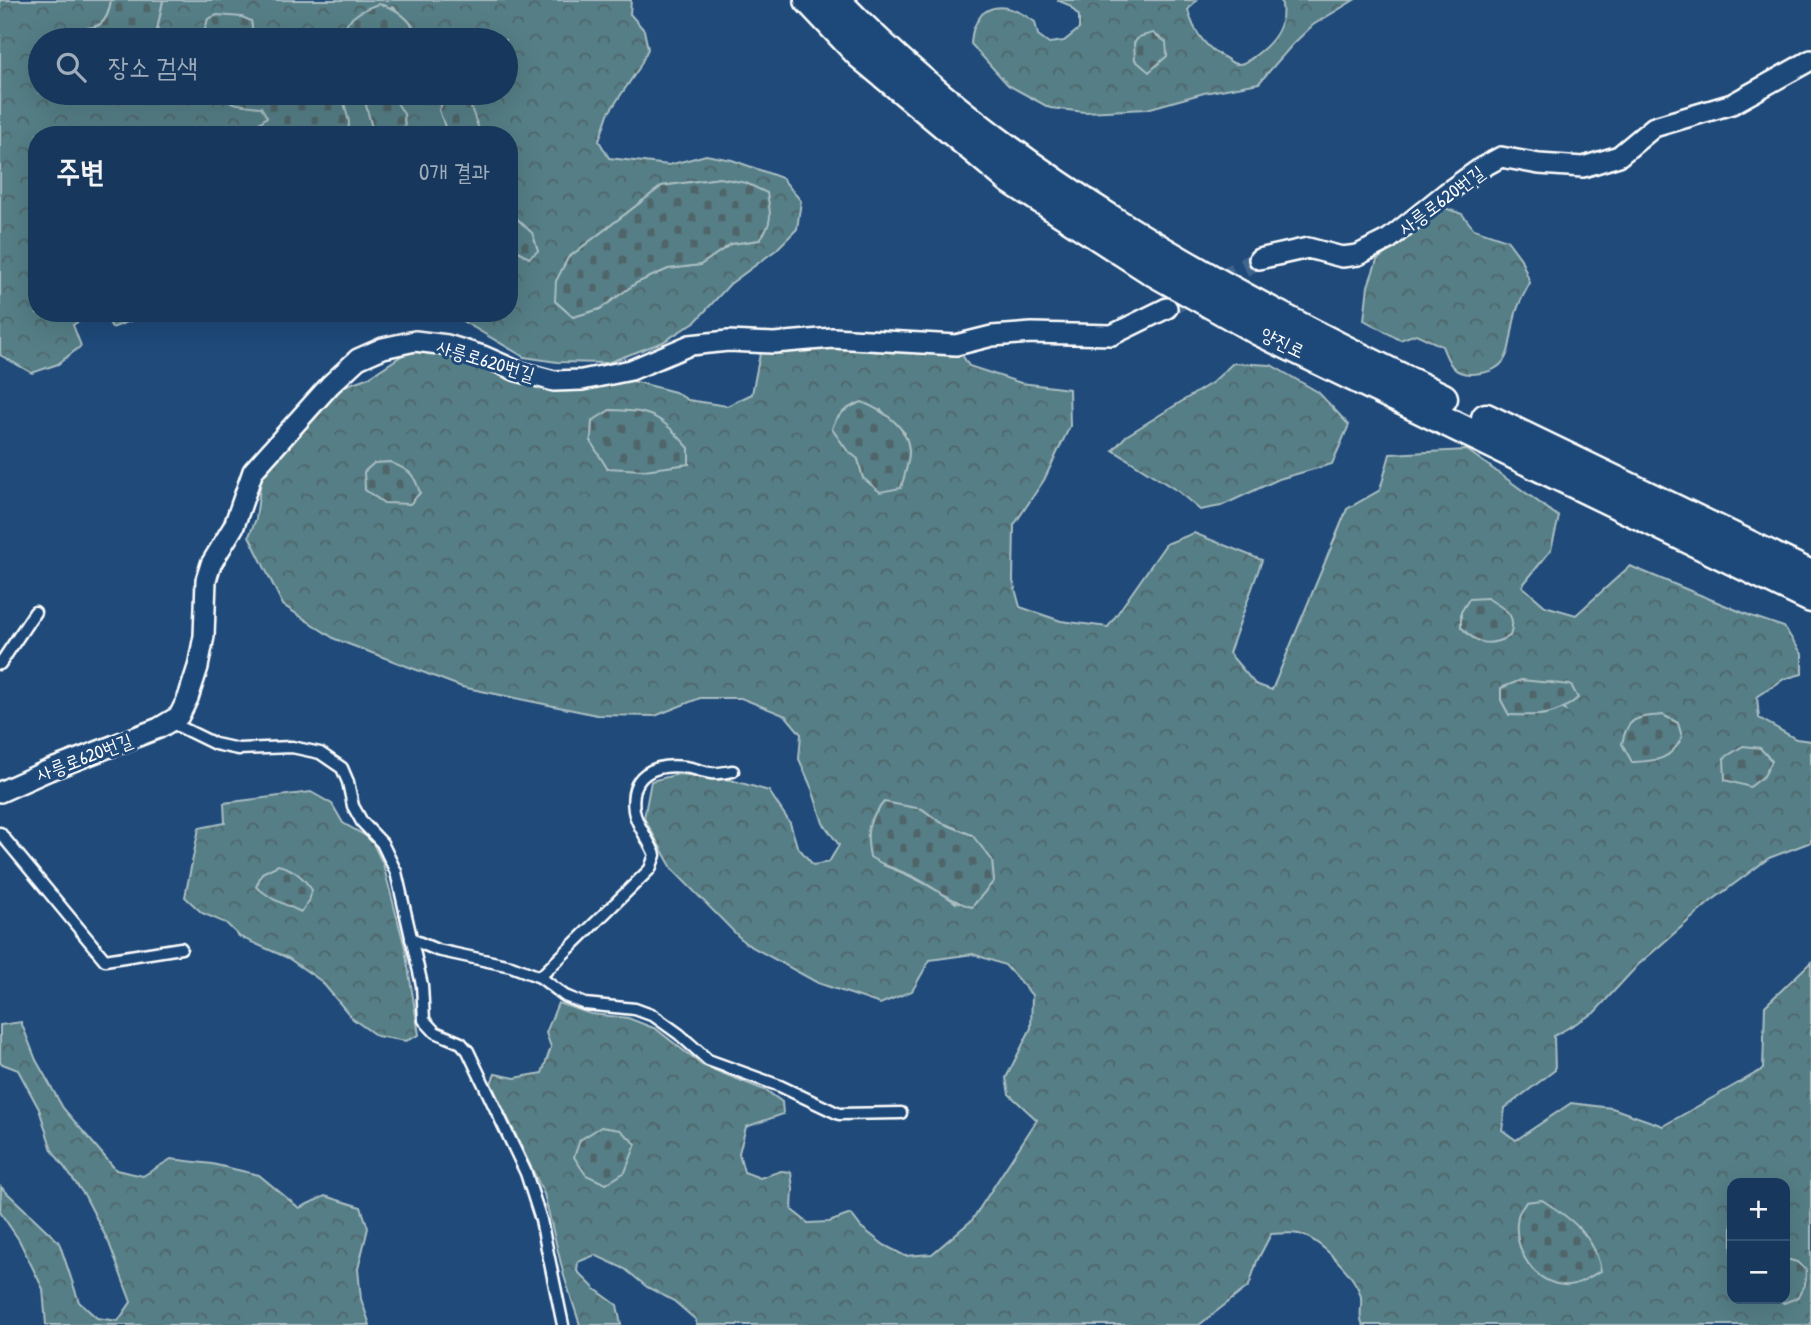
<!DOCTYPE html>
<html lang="ko">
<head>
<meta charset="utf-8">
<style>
	:root { --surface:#17385c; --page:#203f62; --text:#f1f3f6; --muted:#9eacbb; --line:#365272 }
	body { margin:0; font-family:"Patrick Hand","Poor Story",sans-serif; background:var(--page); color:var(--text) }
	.controls { position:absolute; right:21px; bottom:21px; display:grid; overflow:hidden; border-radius:14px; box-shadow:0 7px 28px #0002 }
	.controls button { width:63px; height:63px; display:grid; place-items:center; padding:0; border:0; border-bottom:2px solid var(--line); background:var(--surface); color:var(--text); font:35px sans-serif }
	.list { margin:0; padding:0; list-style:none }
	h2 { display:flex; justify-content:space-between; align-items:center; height:91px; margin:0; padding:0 28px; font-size:30px }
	h2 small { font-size:23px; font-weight:400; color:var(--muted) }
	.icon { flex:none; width:38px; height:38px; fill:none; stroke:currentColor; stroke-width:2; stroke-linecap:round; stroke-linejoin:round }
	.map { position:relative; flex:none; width:1811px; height:1325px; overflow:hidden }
	.search { position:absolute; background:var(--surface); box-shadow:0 7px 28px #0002; left:28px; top:28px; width:490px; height:77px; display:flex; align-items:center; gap:18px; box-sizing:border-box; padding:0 24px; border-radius:38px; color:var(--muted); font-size:26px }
	.panel { position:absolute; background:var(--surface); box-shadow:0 7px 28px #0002; left:28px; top:126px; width:490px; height:196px; border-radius:28px }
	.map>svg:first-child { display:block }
</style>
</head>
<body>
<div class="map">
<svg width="1811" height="1325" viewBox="0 0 1811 1325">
	<defs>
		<pattern id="forest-crowns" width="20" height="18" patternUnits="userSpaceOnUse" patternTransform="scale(1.75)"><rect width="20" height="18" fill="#547e86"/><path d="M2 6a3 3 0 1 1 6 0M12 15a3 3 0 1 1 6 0" fill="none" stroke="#506569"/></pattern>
		<pattern id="cemetery-stones" width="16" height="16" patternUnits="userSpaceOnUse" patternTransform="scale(1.75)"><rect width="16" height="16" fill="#547e86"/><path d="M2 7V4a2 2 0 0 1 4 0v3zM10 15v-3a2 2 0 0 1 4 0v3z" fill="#506569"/></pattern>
	</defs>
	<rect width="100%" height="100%" fill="#1f4a7a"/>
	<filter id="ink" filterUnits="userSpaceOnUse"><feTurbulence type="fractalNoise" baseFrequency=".0143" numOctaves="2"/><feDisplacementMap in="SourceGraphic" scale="14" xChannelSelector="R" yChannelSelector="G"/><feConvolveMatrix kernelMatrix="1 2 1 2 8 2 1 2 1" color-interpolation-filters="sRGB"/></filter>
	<g filter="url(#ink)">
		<!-- forest -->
		<g fill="url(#forest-crowns)" stroke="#aabec2" stroke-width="2" fill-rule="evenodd">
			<path d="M0,0H111C105,47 72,14 53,40H40V93H217C228,105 246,105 261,107L267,117L244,135H37V313H92L73,325L81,346L58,364L32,373L0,355Z"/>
			<path d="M163,0H631L630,14L644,30L648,49L639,68L608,114L599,141L609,158L669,165L706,155L732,160L782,178L801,201L797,229L776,250L730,284L696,321L663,342L607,363L557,362L524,357L449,313H509V244L529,258L533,234L509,211V135H481L464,93H506V40H419L406,19L393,7C371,13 345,15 338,40H254L251,21L208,19L203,36L197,40H155ZM720,178L759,240L731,244L700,265L668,269L636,283L600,309L573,317L555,301L568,258L662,186Z"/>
			<path d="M1057,0H1196L1188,10C1194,33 1206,49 1227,59C1230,61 1233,64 1237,64C1244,65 1251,59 1256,55C1275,41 1287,24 1281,0H1354L1313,25L1293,44L1259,83L1204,93L1147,109L1085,112L1050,108L1008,85L971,44C972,30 974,25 982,14C998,0 1020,11 1035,22L1038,35L1049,43L1064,41L1079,29V16L1069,5Z"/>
			<path d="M353,93L365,101L374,135H348L349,122L344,103Z"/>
			<path d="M375,93H450L446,95L439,110L448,135H405L404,114Z"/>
			<path d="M1445,208L1462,214L1474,229L1507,240L1521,259L1530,283C1525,292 1519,302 1516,313C1507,346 1515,373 1470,374C1452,374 1448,361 1442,346L1416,334L1400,340L1364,320L1368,286L1377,260Z"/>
			<path d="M105,313H151L112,328Z"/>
			<path d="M846,341L957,347L969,366L1021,383L1069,389L1070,426L1044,480L1014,525L1013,581L1020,607L1061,621L1108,627L1166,544L1194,533L1262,560L1229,653L1255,684L1272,690L1347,509L1380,490L1390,454L1467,450L1559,517L1551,550L1522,586L1545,606L1576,615L1630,566L1751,616L1784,627L1802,654V674L1784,679L1757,697L1759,718L1796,739L1811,741V842L1769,858L1710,902L1638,965L1594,1013L1554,1036L1555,1070L1505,1108L1502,1130L1516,1140L1571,1103L1612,1108L1663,1126L1763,1069L1765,1006L1811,962V1325H1363C1357,1315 1364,1304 1360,1293C1353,1274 1320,1239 1299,1234C1291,1232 1280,1234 1271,1234L1257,1261L1249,1286L1199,1325H696V1320L674,1301L647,1287L625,1269L595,1255L578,1262L577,1271L595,1289L617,1305L621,1325H580L564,1276L544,1194L491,1083L495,1074L515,1078L542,1073L551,1047L546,1033L558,1003L591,1014L628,1018L656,1029L702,1065L767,1091L782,1102L783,1114L746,1127L739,1153L744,1172L760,1178L781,1171L791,1172L793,1189L792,1210L808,1223L829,1222L851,1214L861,1227L884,1245L905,1256L932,1254L972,1220L1037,1120L1009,1094L1006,1078L1031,1028L1032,995L1005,965L973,954L930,960L912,991L880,1004L818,983L745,943L673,870L644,818L651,781L679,774L731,780L769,791L790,823L797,846L813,865L829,862L839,845L823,823L812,789L799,759L801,734L786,716L741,698H700L655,716L597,715L462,687L335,639L283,605L249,536L256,519L261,480L328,392L369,377L418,345L540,381L629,380L675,392L688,400L727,406L752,394L761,349ZM610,410L591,443L592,422ZM881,410L905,433L863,478L858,459ZM1521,680L1539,683L1553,682L1565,710ZM922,809L940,822L972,835L956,903C933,886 910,875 883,865ZM1732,1183H1785V1259L1797,1262L1806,1270L1805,1285L1784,1303L1777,1299H1732Z"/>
			<path d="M1233,363L1271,365L1318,392L1349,425L1332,464L1279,479L1221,506L1200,510L1179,492L1113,450L1126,436L1213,382Z"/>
			<path d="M311,792L332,804L343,823L371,839L383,864L405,948L419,1035L406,1041L377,1036L353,1019L321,981L288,958L240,937L226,923L202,913L185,897L199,828L225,823L224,803Z"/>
			<path d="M21,1022L36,1060L63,1108L116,1170L143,1176L171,1159L212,1164L259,1175L299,1208L325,1196L361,1207L368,1228L358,1269L361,1299L370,1325H46L43,1289L19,1240L0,1212L1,1187L59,1242L79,1302L97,1318L118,1321L131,1302L109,1243L85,1196L52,1150L39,1109L18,1070L0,1063V1025Z"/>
		</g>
		<!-- cemetery -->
		<g fill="url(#cemetery-stones)" stroke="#aabec2" stroke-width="2">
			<path d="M111,0H163L155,40H53C72,14 105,48 111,0Z"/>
			<path d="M379,4C397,8 414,21 419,40H338C343,21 361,9 379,4Z"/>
			<path d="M217,15L242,17L251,21L254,40H197L203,36L208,19Z"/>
			<path d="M1153,33L1166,42L1167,56L1149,72L1135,60L1134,43L1139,37Z"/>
			<path d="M217,93H375L394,98L404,114L405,135H374L365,101L353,93L344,103L349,122L348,135H244L267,117L261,107C246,105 228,105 217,93Z"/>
			<path d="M450,93L466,94L481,135H448L439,110L446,94Z"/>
			<path d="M720,178L746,183L767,193C771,214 773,224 759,240L731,244L700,265L668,269L636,283L600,309L573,317L555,301L556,281L568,258L662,186Z"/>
			<path d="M509,211L533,234L538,251L529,258L509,244Z"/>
			<path d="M862,402C883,411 907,425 909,450C910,461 904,476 901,488L880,492L863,478L858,459L847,450L832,429C836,414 848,407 862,402Z"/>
			<path d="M610,410C654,411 660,416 689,448V464L644,470L607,468L591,442L592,421Z"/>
			<path d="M390,462C408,470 414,472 420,493L410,504L384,503L365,490L364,472L374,463Z"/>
			<path d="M1487,598C1504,609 1518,613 1510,636C1489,647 1477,645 1461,627V612L1469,599Z"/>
			<path d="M1521,680L1571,685L1578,698C1556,717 1537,716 1509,715L1501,700V688Z"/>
			<path d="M1663,715L1678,723L1682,737C1671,761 1655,761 1632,762L1622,744C1627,717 1637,717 1663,715Z"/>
			<path d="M1743,746L1760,748L1772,761L1764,776L1750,787L1725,780L1724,758Z"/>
			<path d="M884,802L922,809L940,822L972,835L992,860L994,881L972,907C950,901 932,886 912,876C897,869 884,866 870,857C865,831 867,822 884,802Z"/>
			<path d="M278,865C294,869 302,876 312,890L309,901L301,912L273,899L256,887L262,873Z"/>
			<path d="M601,1127L620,1130L636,1144L625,1172L606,1184L586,1175L574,1157L580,1140Z"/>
			<path d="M1542,1200C1571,1218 1595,1236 1601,1271C1592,1275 1580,1284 1570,1285C1535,1288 1511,1248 1518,1216C1519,1211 1524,1206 1526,1202Z"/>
			<path d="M1785,1259L1797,1262L1806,1270L1805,1285L1797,1298L1784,1303L1777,1299H1785Z"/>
		</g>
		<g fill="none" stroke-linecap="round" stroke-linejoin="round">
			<!-- street-tunnel -->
			<path stroke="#41658e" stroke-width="19" stroke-dasharray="19 10" stroke-linecap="butt" d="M1167,308L1259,259"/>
			<defs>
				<g id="lane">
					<path d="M0,664L35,612"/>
					<path d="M170,722L215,744L238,749L292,747L320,753L342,768L348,782L353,806L362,822L382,843L396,872L422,985L424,1020L435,1032L461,1043L468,1051L526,1173L541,1220L563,1325"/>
					<path d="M0,833L105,960L181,948"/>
					<path d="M411,939L437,950L511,966L540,977L565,996L585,1004L635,1009L654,1016L679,1034L708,1060L780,1086L839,1114L901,1113"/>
					<path d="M540,977L650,869L655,855C650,841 636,825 634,811C629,775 653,763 685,767C694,768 702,772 711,773C718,774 726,772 733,771"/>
				</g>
				<g id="street">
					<path d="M1259,259L1308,248L1342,257L1358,255L1389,239L1446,193L1481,168L1501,157L1539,164L1583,167L1619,156L1654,127L1732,104L1811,60"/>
					<path d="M0,792L47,771L159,728L179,716L188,698L198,667L204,636L206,580L211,564L234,526L253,471L330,385L358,359L383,348L415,341L447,345L483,356L517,371L554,381L582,380L631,370L690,345L728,341L774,343L833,338L956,345L992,336L1032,333L1112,335L1167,308"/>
				</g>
				<g id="secondary">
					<path d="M809,0L860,54L1010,179L1151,270L1259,331L1811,598"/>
					<path d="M835,0C1005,175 1224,294 1443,398"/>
					<path d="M1486,418L1811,575"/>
				</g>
			</defs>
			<!-- lane casing -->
			<use href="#lane" stroke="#fff" stroke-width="15"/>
			<!-- street casing -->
			<use href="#street" stroke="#fff" stroke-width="24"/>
			<!-- secondary casing -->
			<use href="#secondary" stroke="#fff" stroke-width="33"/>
			<!-- lane -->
			<use href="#lane" stroke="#1f4a7a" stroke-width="10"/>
			<!-- street -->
			<use href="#street" stroke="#1f4a7a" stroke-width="19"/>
			<!-- secondary -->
			<use href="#secondary" stroke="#1f4a7a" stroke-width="28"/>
		</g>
	</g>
	<g text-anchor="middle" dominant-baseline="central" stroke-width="6" stroke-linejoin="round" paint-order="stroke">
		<!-- street labels -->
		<g font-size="19" fill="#fff" stroke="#1f4a7a">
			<text transform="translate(1441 200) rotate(-37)">사릉로620번길</text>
			<text transform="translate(1283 342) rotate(26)">양진로</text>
			<text transform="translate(486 360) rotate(17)">사릉로620번길</text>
			<text transform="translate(84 757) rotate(-21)">사릉로620번길</text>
		</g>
	</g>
</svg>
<div class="controls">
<button>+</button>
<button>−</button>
</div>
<div class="search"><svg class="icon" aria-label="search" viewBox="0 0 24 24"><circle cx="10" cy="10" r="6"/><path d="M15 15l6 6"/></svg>장소 검색</div>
<section class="panel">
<h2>주변<small>0개 결과</small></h2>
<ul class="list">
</ul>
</section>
</div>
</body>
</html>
